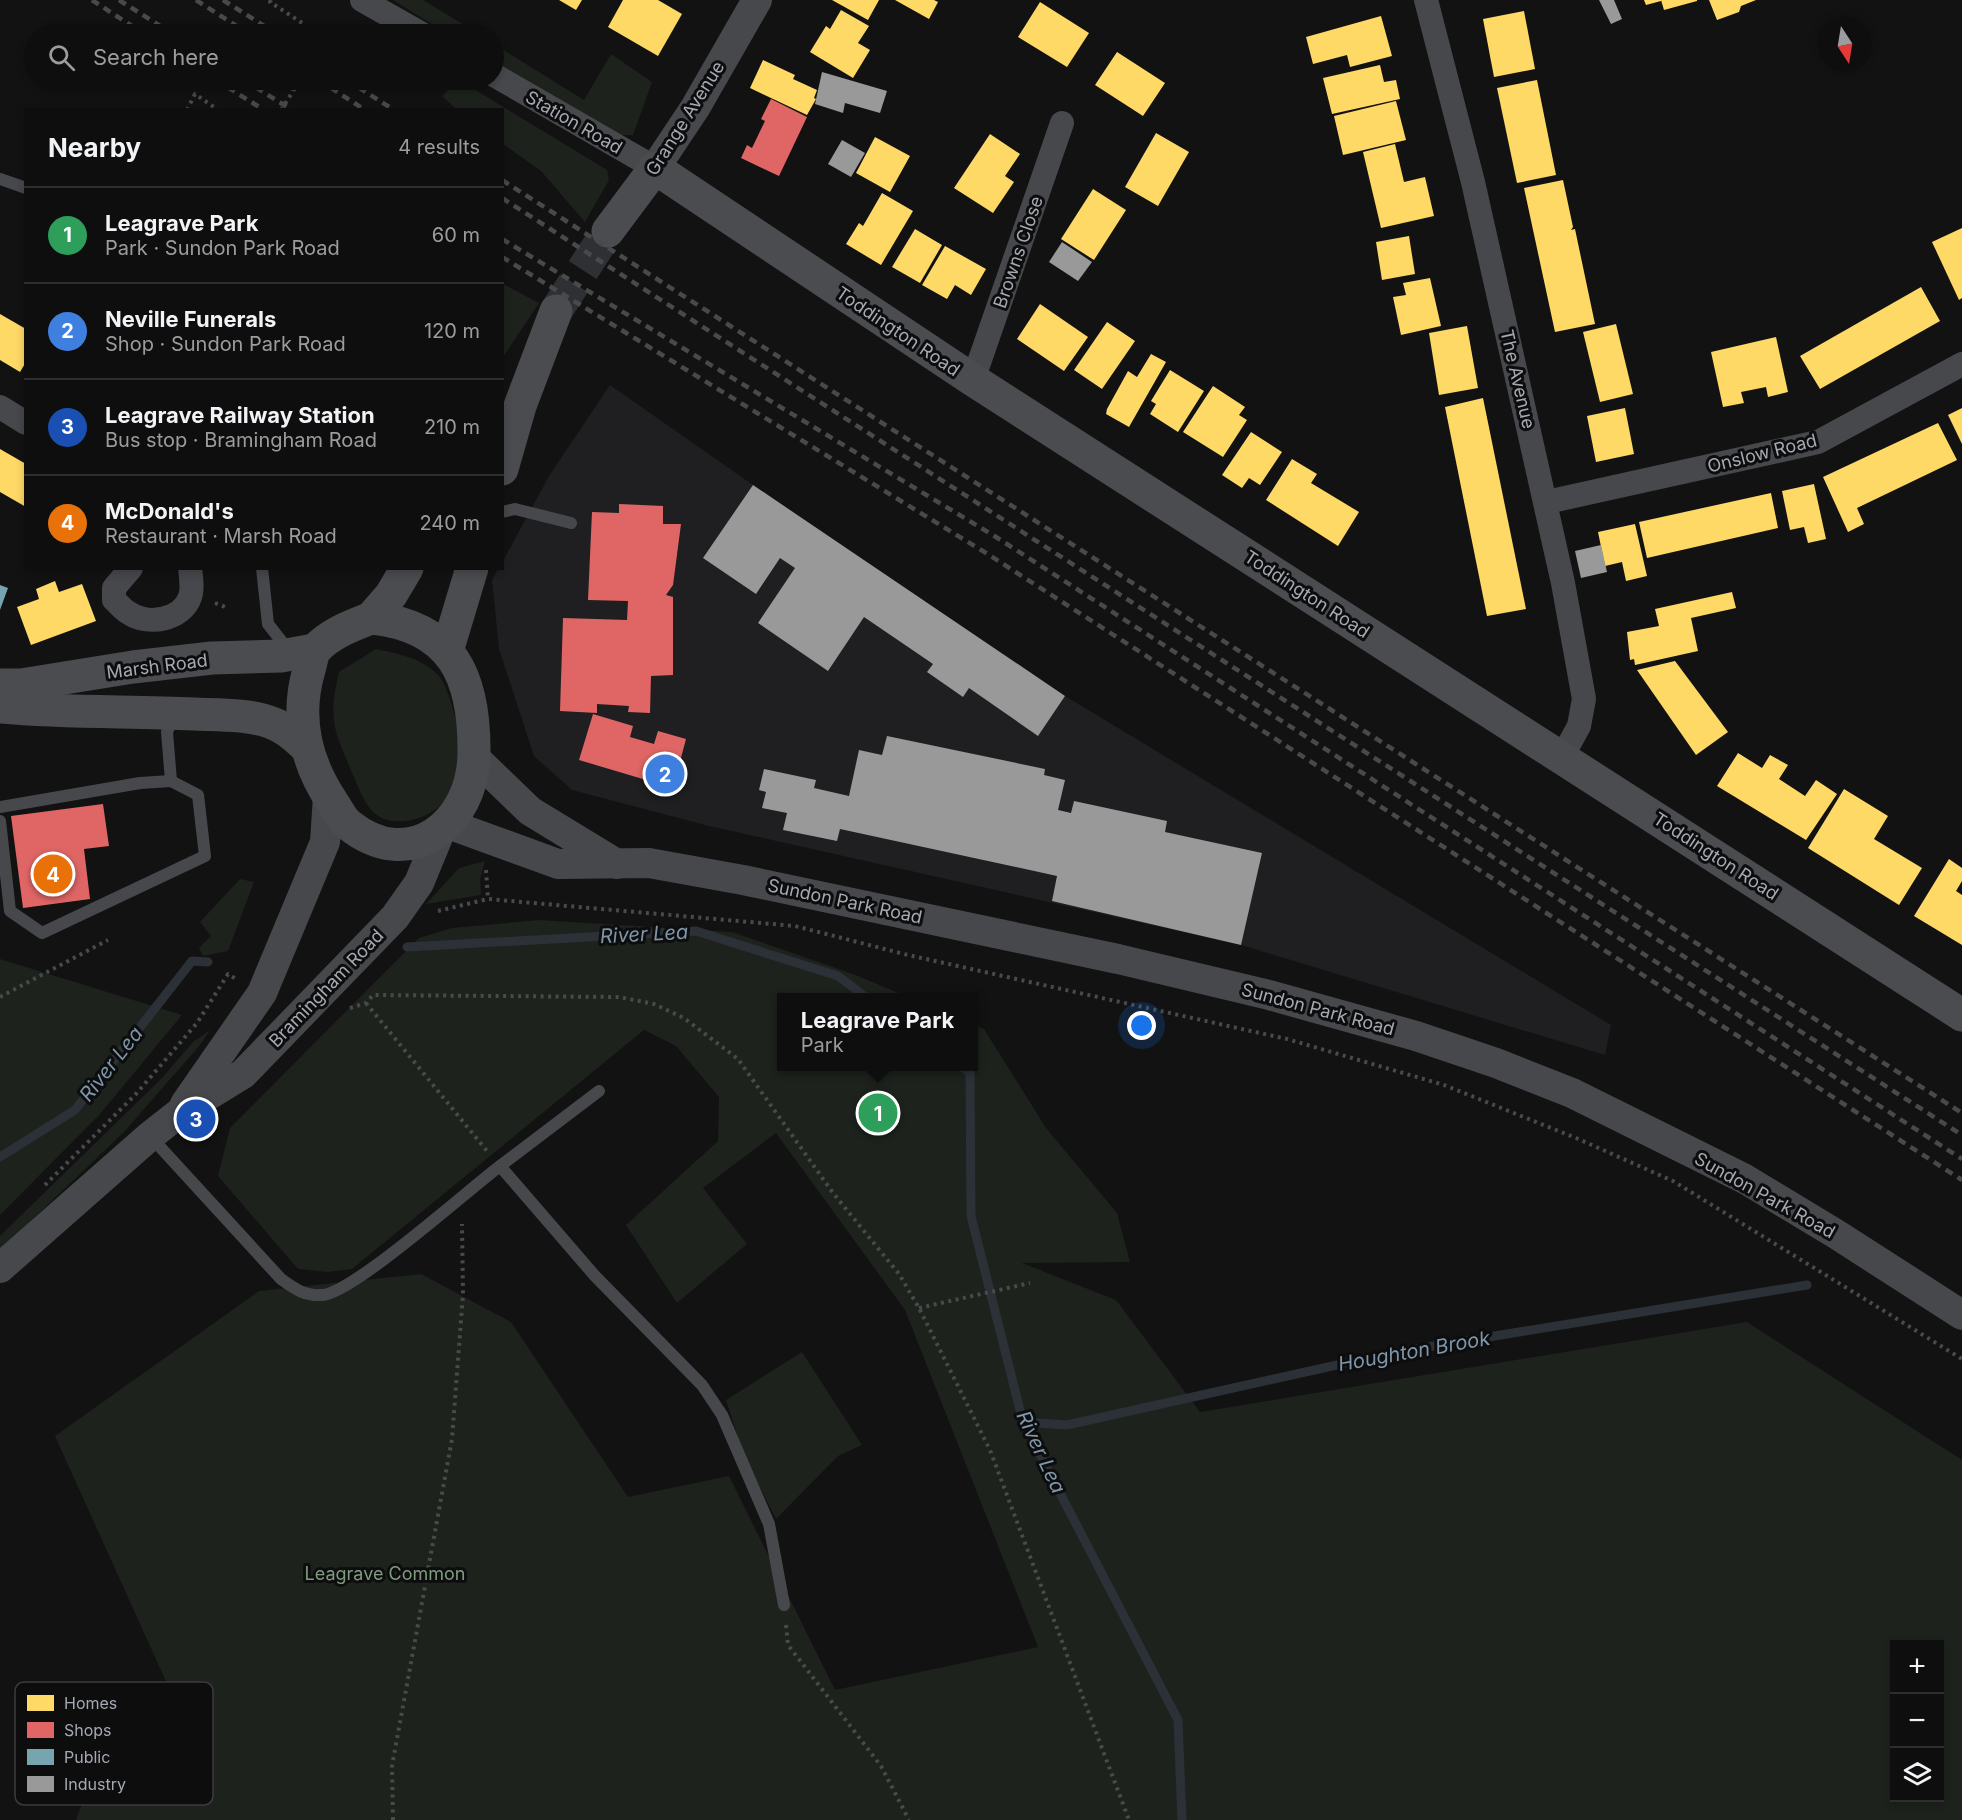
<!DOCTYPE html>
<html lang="en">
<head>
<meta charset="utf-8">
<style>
	:root { --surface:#0e0e0e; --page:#171717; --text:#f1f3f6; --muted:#9b9c9e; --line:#2e2e2e; --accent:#72747a }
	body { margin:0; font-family:Inter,sans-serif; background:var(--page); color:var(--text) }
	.controls { position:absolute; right:18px; bottom:18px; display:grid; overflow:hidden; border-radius:0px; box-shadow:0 3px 9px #0003 }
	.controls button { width:54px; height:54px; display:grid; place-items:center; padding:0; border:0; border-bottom:2px solid var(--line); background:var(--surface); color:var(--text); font:30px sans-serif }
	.compass { position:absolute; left:1818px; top:18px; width:54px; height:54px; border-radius:50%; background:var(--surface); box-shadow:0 3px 9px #0003; rotate:168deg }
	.you { position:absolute; left:1142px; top:1026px; width:21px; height:21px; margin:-15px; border:4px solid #fff; border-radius:50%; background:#1a73e8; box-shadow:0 0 0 9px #1a73e833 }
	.badge { display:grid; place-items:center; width:39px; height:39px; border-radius:50%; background:var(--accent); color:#fff; font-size:20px; font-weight:700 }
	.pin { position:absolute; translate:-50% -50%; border:3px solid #fff; box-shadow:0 2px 6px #0006 }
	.popup { position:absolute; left:777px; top:993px; width:201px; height:78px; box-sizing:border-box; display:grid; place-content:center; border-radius:0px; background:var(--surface); filter:drop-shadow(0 2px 4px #0005); font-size:20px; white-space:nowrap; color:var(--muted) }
	.popup b { font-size:22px; color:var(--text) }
	.popup::after { content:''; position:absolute; left:50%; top:100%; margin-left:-12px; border:12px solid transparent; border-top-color:var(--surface) }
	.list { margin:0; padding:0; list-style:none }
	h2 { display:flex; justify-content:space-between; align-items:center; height:78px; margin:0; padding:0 24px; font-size:26px }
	h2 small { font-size:20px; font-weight:400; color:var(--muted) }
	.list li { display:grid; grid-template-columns:39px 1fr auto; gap:18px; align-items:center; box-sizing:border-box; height:96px; padding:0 24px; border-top:2px solid var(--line) }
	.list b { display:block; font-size:22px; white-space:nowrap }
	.list p { margin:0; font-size:20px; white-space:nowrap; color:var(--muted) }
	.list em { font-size:20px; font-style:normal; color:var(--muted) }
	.icon { flex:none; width:33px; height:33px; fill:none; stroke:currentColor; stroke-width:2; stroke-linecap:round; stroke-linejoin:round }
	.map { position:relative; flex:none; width:1962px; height:1820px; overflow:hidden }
	.search { position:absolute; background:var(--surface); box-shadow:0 3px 9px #0003; left:24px; top:24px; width:480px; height:66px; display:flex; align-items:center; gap:15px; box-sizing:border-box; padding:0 21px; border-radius:33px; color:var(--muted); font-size:22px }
	.panel { position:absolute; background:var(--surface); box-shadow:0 3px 9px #0003; left:24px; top:108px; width:480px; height:462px; border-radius:0px }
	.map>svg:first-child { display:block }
</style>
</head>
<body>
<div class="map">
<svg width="1962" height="1820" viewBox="0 0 1962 1820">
	<rect width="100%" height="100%" fill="#121213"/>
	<!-- built -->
	<path fill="#1f1f21" d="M610,385L753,485L1065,696L1611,1025L1605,1055L1241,945L709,826L572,790L534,756L499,649L492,580L498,569L502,568L503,561L549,476Z"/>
	<!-- green -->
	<g fill="#1d221d" fill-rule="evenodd">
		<path d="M393,0H423L479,34H448Z"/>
		<path d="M494,44L584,100L611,54L652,82L633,135H606L494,64Z"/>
		<path d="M459,80L607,170L609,180L585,222L541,171L503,144L502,110L456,109L442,96Z"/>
		<path d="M503,284L539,303L503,357Z"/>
		<path d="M376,649C399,654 422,658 438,675C450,688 461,736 461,754C461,761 449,795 444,801C430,820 393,829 374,813C366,806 358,787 354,777C335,732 327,722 339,672Z"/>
		<path d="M485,861L480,880L481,895L426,904L459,868Z"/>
		<path d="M240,879L254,882L228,951L203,956L199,948L211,936L200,922Z"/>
		<path d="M539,920L732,932L853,974L908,997L782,998V1066H974V1025L984,1029L1046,1128L1117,1213L1130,1262L1022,1263L1116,1300L1200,1412L1747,1322L1962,1460V1820H76L82,1804L129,1718L168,1758L197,1750L55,1436L259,1291L421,1274L511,1322L628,1497L729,1476L835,1690L1038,1647L905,1310L776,1133L703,1188L747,1244L677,1303L626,1225L718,1141L719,1097L676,1046L644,1030L352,1269L328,1272L298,1269L218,1176L230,1128L419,938L452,928ZM1894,1644H1940V1798H1894Z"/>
		<path d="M0,959L182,1015L100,1114L0,1215Z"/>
		<path d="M210,1030L200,1045L123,1133L0,1250V1236L162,1078L193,1042Z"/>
		<path d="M802,1352L862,1445L838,1456L776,1519L744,1456L726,1400Z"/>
	</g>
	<!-- homes -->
	<g fill="#ffd966">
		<path d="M559,0H582L576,10Z"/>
		<path d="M623,0H658L682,14L658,56L608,27Z"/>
		<path d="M832,0H879L868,20Z"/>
		<path d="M895,0H934L938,2L929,19Z"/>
		<path d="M1644,0H1661V1L1646,5Z"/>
		<path d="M1661,0H1697V1L1664,10Z"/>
		<path d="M1709,0H1756L1741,6L1739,12L1717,20Z"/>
		<path d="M1040,2L1089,33L1067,67L1018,37Z"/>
		<path d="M841,10L869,26L858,43L870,50L853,78L810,52L826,26L830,29Z"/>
		<path d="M1524,11L1535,69L1494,77L1483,19Z"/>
		<path d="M1381,16L1392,56L1350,67L1347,55L1313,64L1306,37Z"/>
		<path d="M1117,52L1165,83L1143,116L1095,85Z"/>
		<path d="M763,60L795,75L793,79L817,90L814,98L816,99L807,115L750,88Z"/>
		<path d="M1380,65L1384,82L1396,80L1400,99L1332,114L1323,78Z"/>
		<path d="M1537,80L1556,175L1517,183L1497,88Z"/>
		<path d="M1396,101L1406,140L1343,155L1334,116Z"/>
		<path d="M1156,133L1189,152L1158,206L1125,187Z"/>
		<path d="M990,134L1020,154L1005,176L1014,182L993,213L954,188Z"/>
		<path d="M875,137L910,156L890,192L856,173Z"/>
		<path d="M1395,144L1404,182L1425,177L1434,216L1381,228L1363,152Z"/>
		<path d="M1563,180L1573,227L1571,230L1575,229L1595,324L1555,332L1524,188Z"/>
		<path d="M1093,189L1126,210L1094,260L1061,239Z"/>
		<path d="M882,193L913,211L881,265L846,244L859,223L863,226Z"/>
		<path d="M1962,228V298L1959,300L1932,242Z"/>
		<path d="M915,229L942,245L920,283L892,267Z"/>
		<path d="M1409,236L1415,274L1382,280L1376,242Z"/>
		<path d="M945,246L986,269L971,295L955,285L947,299L922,285Z"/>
		<path d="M1430,278L1441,326L1401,335L1393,297L1406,295L1403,283Z"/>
		<path d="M1921,287L1940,321L1820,389L1800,356Z"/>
		<path d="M1040,304L1088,337L1064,371L1017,339Z"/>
		<path d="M0,314L26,329V362L20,372L0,360Z"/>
		<path d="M1107,322L1135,341L1102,389L1074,370Z"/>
		<path d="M1616,324L1633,394L1600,402L1583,332Z"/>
		<path d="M1467,326L1478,388L1439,395L1429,333Z"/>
		<path d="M1776,337L1788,392L1768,397L1766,387L1741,392L1744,403L1723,407L1711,352Z"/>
		<path d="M1151,354L1166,362L1129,427L1106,414L1107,409L1128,371L1137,377Z"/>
		<path d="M1170,370L1204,391L1178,432L1150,414L1156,404L1151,401Z"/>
		<path d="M1213,386L1245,407L1239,415L1247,420L1223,457L1183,432Z"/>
		<path d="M1483,398L1526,609L1487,616L1445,407Z"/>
		<path d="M1625,408L1634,454L1596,462L1587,416Z"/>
		<path d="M1962,408V444L1948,415Z"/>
		<path d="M1938,423L1957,460L1857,508L1864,524L1848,532L1823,477Z"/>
		<path d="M1251,432L1282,452L1260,485L1249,478L1242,488L1222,475Z"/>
		<path d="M0,449L26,464V507L0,492Z"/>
		<path d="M1292,459L1317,474L1311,483L1359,512L1338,546L1266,500Z"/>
		<path d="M1814,484L1826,539L1808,543L1804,527L1790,530L1782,491Z"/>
		<path d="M1771,493L1778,528L1647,558L1639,522Z"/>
		<path d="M1635,524L1647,576L1626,581L1622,562L1605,566L1598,532Z"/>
		<path d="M55,581L59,592L82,584L96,621L31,645L17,607L39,599L36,589Z"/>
		<path d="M1732,592L1736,608L1691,618L1698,651L1635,665L1634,659L1630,660L1627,632L1659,626L1655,609Z"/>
		<path d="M1675,661L1728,732L1696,755L1637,670Z"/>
		<path d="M1738,753L1762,768L1770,755L1788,765L1779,779L1805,796L1816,780L1837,794L1806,840L1717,786Z"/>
		<path d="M1844,789L1888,816L1874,839L1922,868L1899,905L1808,848Z"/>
		<path d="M1949,859L1962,868V881L1956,891L1962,895V945L1914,916Z"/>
	</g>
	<!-- shops -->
	<g fill="#e06666">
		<path d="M771,99L807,117L779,176L741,158L747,145L752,148L765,121L761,119Z"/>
		<path d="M619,504L663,506V524H681L673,585L666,595L673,597V675L651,676L650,713L628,712L629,706L597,704V713L560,711L563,618L627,620L628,601L588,600L592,512L619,513Z"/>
		<path d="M593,714L633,726L630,737L654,744L658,731L686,739L673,788L579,760Z"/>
		<path d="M103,804L109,846L84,849L90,899L23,908L11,816Z"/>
	</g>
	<!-- public -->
	<path fill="#76a5af" d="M0,585L8,588L0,610Z"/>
	<!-- industry -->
	<g fill="#999">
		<path d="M1599,0H1614L1622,19L1611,24Z"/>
		<path d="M822,72L887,91L880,113L845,103L843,113L815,104Z"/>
		<path d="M842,140L865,153L851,177L828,164Z"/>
		<path d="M1062,242L1092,262L1078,281L1049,262Z"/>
		<path d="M753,485L1065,696L1038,736L969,688L963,697L927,672L933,664L864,617L828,671L758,623L795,568L780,558L756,594L703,558Z"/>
		<path d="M1601,545L1607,572L1581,578L1575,551Z"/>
		<path d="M887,736L1045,769L1044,775L1065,780L1058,810L1071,813L1074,801L1167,821L1165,832L1262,853L1241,945L1052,901L1057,876L840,829L837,841L783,830L787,813L762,808L766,792L759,790L764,769L816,780L814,788L849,796L859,750L882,755Z"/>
	</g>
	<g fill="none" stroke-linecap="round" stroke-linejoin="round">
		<!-- stream -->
		<g stroke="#2b3136" stroke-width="9">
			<path d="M407,947L696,931L838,976L867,998"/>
			<path d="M961,1066L970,1073L971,1216L1023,1422L1178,1720L1182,1820"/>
			<path d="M0,1157L75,1110L192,961L208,962"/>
			<path d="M1023,1422L1067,1425L1391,1353L1807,1285"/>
		</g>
		<!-- secondary-tunnel -->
		<path stroke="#2f3033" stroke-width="33" stroke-dasharray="33 16" stroke-linecap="butt" d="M556,311L608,231"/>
		<!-- path -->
		<g stroke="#484a4c" stroke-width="4" stroke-dasharray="3 4.5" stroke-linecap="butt">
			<path d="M271,0L270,2L319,34"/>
			<path d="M278,80L294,90"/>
			<path d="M187,110L195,94L218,110"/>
			<path d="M215,603L228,608"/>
			<path d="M486,870L488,899"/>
			<path d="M438,911L488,899L795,926L908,955L1287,1039L1444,1085L1576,1138L1673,1181L1962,1359"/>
			<path d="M0,997L108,940"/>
			<path d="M366,1003L487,1151"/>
			<path d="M350,1008L366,1003L373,995L619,997L654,1004L684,1018L738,1059L833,1193L899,1274L919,1308L990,1450L1129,1820"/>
			<path d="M45,1185L136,1094L197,1023L228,974L236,979"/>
			<path d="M919,1308L1030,1283"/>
			<path d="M786,1625L788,1645L881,1766L909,1820"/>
			<path d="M393,1820L392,1766L452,1439L463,1294L462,1224"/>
		</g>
		<!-- service -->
		<g stroke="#47484b" stroke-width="12">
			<path d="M0,179L26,188"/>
			<path d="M502,512L515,509L571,523"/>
			<path d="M262,568L268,624L290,652"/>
			<path d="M171,781L167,732L174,714"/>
			<path d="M0,807L140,783L171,781L198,795L205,856L42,933L10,911L0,821"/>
			<path d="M150,1136L281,1279C295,1289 304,1296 322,1295C352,1294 468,1190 500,1166L595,1276L702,1385L722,1415L769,1524L784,1605"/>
			<path d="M500,1166L599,1091"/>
		</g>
		<!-- minor -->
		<g stroke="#47484b" stroke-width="24">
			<path d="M362,0L422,34"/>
			<path d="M1426,0L1473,182L1563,583L1584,699L1579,726L1562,757"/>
			<path d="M494,75L655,168"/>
			<path d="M973,380L1062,123"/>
			<path d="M0,407L26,423"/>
			<path d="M1547,502L1818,442L1962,364"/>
			<path d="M131,568L114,588V600C119,604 123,610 129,613C148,626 182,620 190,597C193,589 191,577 190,568"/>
		</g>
		<!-- tertiary -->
		<g stroke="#47484b" stroke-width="30">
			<path d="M655,168L695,108L757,0"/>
			<path d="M474,757L530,811L617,864"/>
			<path d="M448,824L558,864L649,863L743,880L1118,959L1269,995L1416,1036L1496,1063L1572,1093L1745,1179L1836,1234L1962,1315"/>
			<path d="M185,1104L262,993L325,842L328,796"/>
			<path d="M0,1268L150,1136L178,1114L243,1074L395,917L419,883L440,832"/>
		</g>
		<!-- secondary -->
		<g stroke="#4b4c4f" stroke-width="33">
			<path d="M608,231L655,168L973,380L1962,1015"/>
			<path d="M502,469L520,406L556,311"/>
			<path d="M371,618C453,626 475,677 474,754C473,824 410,874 349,825C342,820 338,810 333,803C306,763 295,717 309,670C311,664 312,654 316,649C331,633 351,626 371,618Z"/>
			<path d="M371,618L391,595L407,568"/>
			<path d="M448,648L472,568"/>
			<path d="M0,685H21L133,667L212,658L281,656L314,650"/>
			<path d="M0,707C65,713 129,711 194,714C219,715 249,714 272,723C286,728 295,737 306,747"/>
		</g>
		<!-- rail -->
		<g stroke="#48494b" stroke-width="4.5" stroke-dasharray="8 6" stroke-linecap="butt">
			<path d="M92,0L144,34"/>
			<path d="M119,0L173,34"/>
			<path d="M196,0L249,34"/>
			<path d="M223,0L277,34"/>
			<path d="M216,80L264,110"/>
			<path d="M244,80L292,110"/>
			<path d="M319,80L365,110"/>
			<path d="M347,80L394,110"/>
			<path d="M502,180L1962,1113"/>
			<path d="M502,198L1962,1135"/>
			<path d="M502,239L996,537L1962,1159"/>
			<path d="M502,257L986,553L1962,1180"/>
		</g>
		<!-- path-bridge -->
		<path stroke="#484a4c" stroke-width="4" stroke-dasharray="3 4.5" stroke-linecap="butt" d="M281,110L300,80"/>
	</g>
	<g text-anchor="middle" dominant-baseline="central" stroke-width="6" stroke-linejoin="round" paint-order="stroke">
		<!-- street labels -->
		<g font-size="18" fill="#a5a9b2" stroke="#0d0d0e">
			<text transform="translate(685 118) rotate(-58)">Grange Avenue</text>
			<text transform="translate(574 122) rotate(30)">Station Road</text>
			<text transform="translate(1018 252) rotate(-71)">Browns Close</text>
			<text transform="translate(898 331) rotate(34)">Toddington Road</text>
			<text transform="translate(1518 379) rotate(77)">The Avenue</text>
			<text transform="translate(1762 453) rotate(-14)">Onslow Road</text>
			<text transform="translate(1307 594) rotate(33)">Toddington Road</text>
			<text transform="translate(157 666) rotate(-7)">Marsh Road</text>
			<text transform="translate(1716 856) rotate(33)">Toddington Road</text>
			<text transform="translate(845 901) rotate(12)">Sundon Park Road</text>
			<text transform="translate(326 988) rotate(-46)">Bramingham Road</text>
			<text transform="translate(1318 1009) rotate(15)">Sundon Park Road</text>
			<text transform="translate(1765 1195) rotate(29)">Sundon Park Road</text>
		</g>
		<!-- park labels -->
		<g font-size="18" fill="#7e9b7f" stroke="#0d0d0e">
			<text x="385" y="1573">Leagrave Common</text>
		</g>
		<!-- water labels -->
		<g font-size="20" font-style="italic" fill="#7f96aa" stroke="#0d0d0e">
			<text transform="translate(644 934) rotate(-3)">River Lea</text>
			<text transform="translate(111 1064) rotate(-52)">River Lea</text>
			<text transform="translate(1414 1351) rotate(-10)">Houghton Brook</text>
			<text transform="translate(1041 1452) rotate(65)">River Lea</text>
		</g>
	</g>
	<!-- legend -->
	<rect x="15" y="1682" width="198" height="123" rx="9" fill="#0d0d0e" stroke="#3b3c3f" stroke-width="1.5"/>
	<rect x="27" y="1695" width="27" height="16" fill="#ffd966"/>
	<rect x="27" y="1722" width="27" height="16" fill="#e06666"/>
	<rect x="27" y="1749" width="27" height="16" fill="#76a5af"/>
	<rect x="27" y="1776" width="27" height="16" fill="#999"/>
	<g font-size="16" fill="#a5a9b2">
		<text x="64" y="1709">Homes</text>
		<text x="64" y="1736">Shops</text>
		<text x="64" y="1763">Public</text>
		<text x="64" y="1790">Industry</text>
	</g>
</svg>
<div class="controls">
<button>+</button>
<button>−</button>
<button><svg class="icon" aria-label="layers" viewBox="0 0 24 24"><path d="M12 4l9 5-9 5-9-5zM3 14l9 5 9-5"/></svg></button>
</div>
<svg class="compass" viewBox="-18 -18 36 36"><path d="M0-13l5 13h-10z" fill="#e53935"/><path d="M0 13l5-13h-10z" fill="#9b9c9e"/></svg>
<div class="you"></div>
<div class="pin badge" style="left:878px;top:1113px;background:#2e9e5b">1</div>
<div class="popup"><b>Leagrave Park</b>Park</div>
<div class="pin badge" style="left:665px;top:774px;background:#3f7fe0">2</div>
<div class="pin badge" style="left:196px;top:1119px;background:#1a4fb4">3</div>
<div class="pin badge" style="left:53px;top:874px;background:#e8710a">4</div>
<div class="search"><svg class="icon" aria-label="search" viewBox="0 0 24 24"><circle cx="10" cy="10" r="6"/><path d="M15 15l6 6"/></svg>Search here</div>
<section class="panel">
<h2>Nearby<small>4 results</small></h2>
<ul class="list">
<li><span class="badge" style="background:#2e9e5b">1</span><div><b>Leagrave Park</b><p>Park · Sundon Park Road</p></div><em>60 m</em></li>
<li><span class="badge" style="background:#3f7fe0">2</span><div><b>Neville Funerals</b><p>Shop · Sundon Park Road</p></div><em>120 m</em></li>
<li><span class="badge" style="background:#1a4fb4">3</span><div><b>Leagrave Railway Station</b><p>Bus stop · Bramingham Road</p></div><em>210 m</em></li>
<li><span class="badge" style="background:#e8710a">4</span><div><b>McDonald's</b><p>Restaurant · Marsh Road</p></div><em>240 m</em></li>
</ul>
</section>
</div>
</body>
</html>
